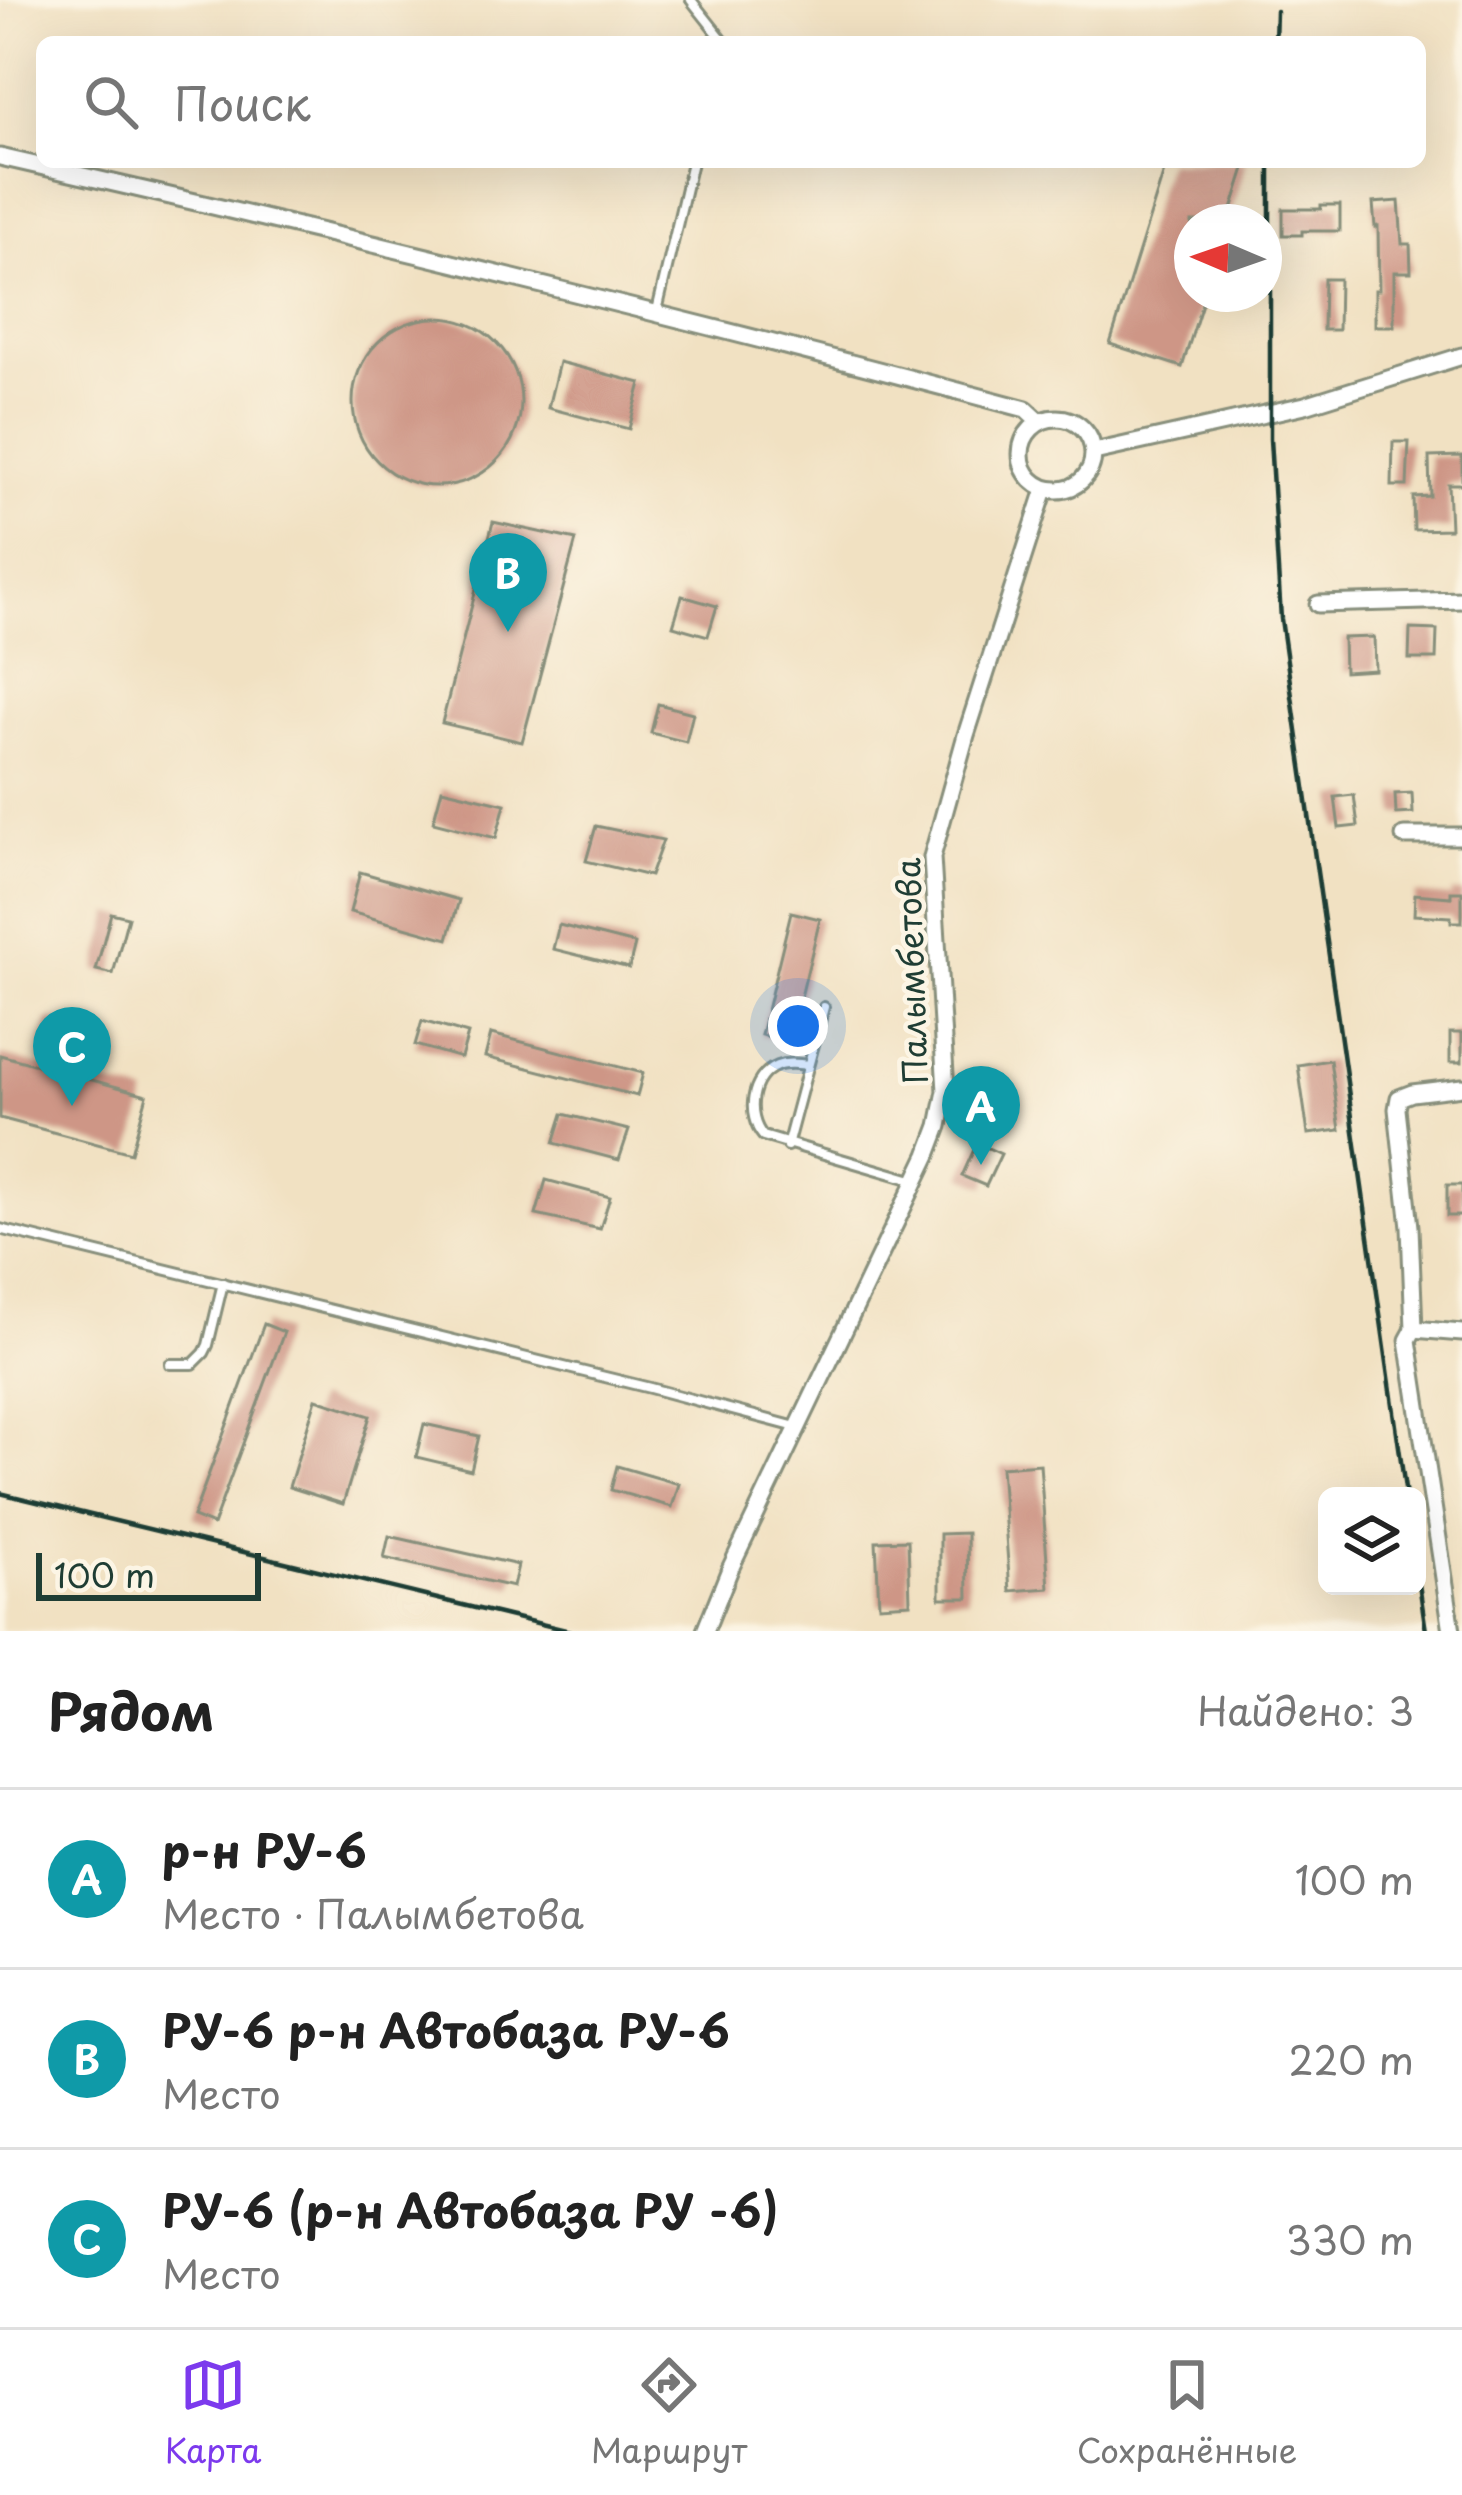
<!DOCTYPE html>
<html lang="ru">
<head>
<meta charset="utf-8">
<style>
	:root { --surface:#fff; --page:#f2f2f2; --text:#222; --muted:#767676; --line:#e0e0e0; --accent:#7c3aed }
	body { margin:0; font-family:"Playpen Sans",sans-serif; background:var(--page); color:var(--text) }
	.controls { position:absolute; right:36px; bottom:36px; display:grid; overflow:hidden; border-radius:18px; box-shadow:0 12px 48px #0002 }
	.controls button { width:108px; height:108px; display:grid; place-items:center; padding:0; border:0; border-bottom:3px solid var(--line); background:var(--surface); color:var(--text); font:60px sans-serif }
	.compass { position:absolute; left:1174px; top:204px; width:108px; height:108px; border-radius:50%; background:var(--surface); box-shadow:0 12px 48px #0002; rotate:272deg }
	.scale { position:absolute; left:36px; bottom:30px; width:225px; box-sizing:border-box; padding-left:12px; border:6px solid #1f3d34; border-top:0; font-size:33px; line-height:42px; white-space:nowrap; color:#1f3d34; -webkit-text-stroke:9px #fcf5e5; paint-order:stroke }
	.you { position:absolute; left:798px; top:1026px; width:42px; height:42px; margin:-30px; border:9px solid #fff; border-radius:50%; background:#1a73e8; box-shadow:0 0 0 18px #1a73e833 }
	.badge { display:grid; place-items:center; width:78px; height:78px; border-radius:50%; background:var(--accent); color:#fff; font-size:39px; font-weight:700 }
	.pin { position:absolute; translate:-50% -99px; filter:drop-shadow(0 3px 6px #0008) }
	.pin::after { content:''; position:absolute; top:63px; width:42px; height:36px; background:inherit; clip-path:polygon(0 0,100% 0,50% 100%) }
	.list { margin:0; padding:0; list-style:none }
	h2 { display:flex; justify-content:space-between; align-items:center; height:156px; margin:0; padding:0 48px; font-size:51px }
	h2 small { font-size:39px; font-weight:400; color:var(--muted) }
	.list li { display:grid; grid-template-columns:78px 1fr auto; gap:36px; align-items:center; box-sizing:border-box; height:180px; padding:0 48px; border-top:3px solid var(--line) }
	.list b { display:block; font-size:45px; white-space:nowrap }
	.list p { margin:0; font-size:39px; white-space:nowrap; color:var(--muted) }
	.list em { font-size:39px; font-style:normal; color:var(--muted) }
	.icon { flex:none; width:66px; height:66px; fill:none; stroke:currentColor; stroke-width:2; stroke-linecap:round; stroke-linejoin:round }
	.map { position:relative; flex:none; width:1462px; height:1631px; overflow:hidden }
	.search { position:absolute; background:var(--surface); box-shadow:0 12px 48px #0002; left:36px; right:36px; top:36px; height:132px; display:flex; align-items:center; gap:30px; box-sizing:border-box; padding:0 42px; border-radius:18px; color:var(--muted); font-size:45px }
	.sheet { height:696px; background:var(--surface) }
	nav { display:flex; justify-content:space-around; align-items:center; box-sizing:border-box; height:168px; border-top:3px solid var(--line); background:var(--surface); font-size:33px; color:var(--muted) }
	nav a { display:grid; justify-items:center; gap:6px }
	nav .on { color:var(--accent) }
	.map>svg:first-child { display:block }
</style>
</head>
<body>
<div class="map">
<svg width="1462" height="1631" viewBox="0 0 1462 1631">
	<rect width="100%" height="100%" fill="#fcf5e5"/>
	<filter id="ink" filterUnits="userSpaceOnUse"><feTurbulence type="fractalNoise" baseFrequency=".00833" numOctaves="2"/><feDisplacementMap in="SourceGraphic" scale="24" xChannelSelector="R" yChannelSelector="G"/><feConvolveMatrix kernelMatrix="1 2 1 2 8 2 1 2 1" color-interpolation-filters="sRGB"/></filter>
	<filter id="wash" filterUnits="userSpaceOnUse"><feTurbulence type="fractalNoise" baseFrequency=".004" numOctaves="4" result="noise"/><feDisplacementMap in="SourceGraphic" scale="48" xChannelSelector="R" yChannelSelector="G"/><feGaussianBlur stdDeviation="2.7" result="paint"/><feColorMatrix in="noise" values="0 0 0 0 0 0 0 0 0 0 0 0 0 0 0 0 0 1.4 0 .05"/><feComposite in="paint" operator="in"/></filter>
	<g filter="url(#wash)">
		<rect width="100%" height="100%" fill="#f1e1c2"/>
		<g id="blocks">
			<!-- building -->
			<g fill="#ce9686">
				<path d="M1167,162H1247L1228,222H1192V294H1205L1182,367L1110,344Z"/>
				<path d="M1399,201L1402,244H1410L1411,272H1394V326H1375V290H1379L1378,226L1375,227L1373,203Z"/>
				<path d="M1321,205H1340V231H1302V235H1283V209H1321Z"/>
				<path d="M1324,279H1339L1338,330H1323Z"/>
				<circle cx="437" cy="402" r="84"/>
				<path d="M559,362L641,383L629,429L548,408Z"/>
				<path d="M1393,442H1409L1407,486H1392Z"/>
				<path d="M1462,456V484H1448L1450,529L1414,530L1413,497L1430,496L1429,457Z"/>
				<path d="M493,522L576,540L522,742L442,723Z"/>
				<path d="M682,596L717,606L708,636L673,626Z"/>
				<path d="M1410,629L1437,630L1436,659H1409Z"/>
				<path d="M1374,637L1375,670L1344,672L1343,638Z"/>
				<path d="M658,704L693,713L686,742L651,733Z"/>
				<path d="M442,789L505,804L496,838L433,822Z"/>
				<path d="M1412,793L1413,813L1396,814L1395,794Z"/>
				<path d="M1354,795L1358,826L1339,828L1335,797Z"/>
				<path d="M596,826L663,840L650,876L586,861Z"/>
				<path d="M360,872L459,900L448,939L350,912Z"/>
				<path d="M1451,892H1462V922H1451V917L1414,915L1415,894L1451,897Z"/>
				<path d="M791,912L820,919L790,1042L761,1035Z"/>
				<path d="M111,913L128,917L113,974L96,970Z"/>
				<path d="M559,925L635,944L629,968L553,949Z"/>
				<path d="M48,1019L87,1027L81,1053L42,1045Z"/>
				<path d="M422,1021L468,1034L461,1058L415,1045Z"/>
				<rect x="1450" y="1033" width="12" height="29"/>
				<path d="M491,1034L643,1073L637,1096L485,1057Z"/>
				<path d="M0,1055L147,1095L131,1153L0,1118Z"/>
				<path d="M1330,1060L1340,1130L1308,1134L1298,1065Z"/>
				<path d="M563,1114L629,1130L619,1160L554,1143Z"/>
				<path d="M977,1143L1001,1154L986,1186L962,1176Z"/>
				<path d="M546,1180L610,1197L600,1229L536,1215Z"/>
				<rect x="1447" y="1185" width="15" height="31"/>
				<path d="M264,1324L284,1332L213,1525L193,1517Z"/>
				<path d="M316,1399L370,1416L343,1504L289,1487Z"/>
				<path d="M424,1424L479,1436L471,1470L416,1457Z"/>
				<path d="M1040,1464L1049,1588L1010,1591L1001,1467Z"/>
				<path d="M617,1466L679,1484L672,1507L611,1490Z"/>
				<path d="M967,1533L968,1598H940V1534Z"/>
				<path d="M389,1536L518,1565L513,1587L384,1558Z"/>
				<path d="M908,1540L910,1603L879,1605L876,1541Z"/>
			</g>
		</g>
	</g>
	<g filter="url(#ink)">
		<use href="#blocks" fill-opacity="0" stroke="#888f7b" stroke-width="3"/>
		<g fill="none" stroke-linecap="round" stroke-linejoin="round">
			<defs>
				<g id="lane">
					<path d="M691,0L722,39L721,42"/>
					<path d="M657,311L692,162"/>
					<path d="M808,1065C798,1064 787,1062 777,1066C750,1077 746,1116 763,1136L916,1181"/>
					<path d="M787,1146L824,1007"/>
					<path d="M0,1229L650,1388L796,1427"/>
					<path d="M170,1364H193L204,1353L208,1345L223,1283"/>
				</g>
				<g id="street">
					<path d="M0,157C344,235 685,318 1026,409L1040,422"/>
					<circle cx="1057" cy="454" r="36"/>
					<path d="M1094,452L1305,405L1462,356"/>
					<path d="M1318,604L1462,600"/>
					<path d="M1404,836H1462"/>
					<path d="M1462,1087L1412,1093L1399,1098L1397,1109L1410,1227L1414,1329L1462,1333"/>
					<path d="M1414,1329L1408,1340L1452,1631"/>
					<path d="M705,1631L730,1569L928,1155L939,1126L946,1091L932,857L966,735L1045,489"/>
				</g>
			</defs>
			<!-- lane casing -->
			<use href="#lane" stroke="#888f7b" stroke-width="14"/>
			<!-- street casing -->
			<use href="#street" stroke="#888f7b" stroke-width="21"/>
			<!-- lane -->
			<use href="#lane" stroke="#fff" stroke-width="8"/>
			<!-- street -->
			<use href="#street" stroke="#fff" stroke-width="15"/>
			<!-- rail -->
			<g stroke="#1f3d34" stroke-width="4.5">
				<path d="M1275,42L1276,11"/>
				<path d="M1270,162V439L1281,619L1406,1496"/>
				<path d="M0,1493L570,1631"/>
				<path d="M1417,1570L1426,1631"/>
			</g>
		</g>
	</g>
	<g text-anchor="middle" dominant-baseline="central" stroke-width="9" stroke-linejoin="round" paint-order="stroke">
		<!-- street labels -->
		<g font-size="33" fill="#1f3d34" stroke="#fcf5e5">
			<text transform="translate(910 971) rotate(-92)">Палымбетова</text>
		</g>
	</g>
</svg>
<div class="controls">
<button><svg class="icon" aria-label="layers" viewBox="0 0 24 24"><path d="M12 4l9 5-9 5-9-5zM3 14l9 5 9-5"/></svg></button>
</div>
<svg class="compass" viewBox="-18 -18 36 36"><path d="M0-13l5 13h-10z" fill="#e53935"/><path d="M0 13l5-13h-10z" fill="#767676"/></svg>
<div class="scale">100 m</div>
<div class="you"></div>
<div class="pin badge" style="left:981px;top:1165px;background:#0f9aa8">A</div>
<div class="pin badge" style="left:508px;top:632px;background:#0f9aa8">B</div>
<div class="pin badge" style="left:72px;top:1106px;background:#0f9aa8">C</div>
<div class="search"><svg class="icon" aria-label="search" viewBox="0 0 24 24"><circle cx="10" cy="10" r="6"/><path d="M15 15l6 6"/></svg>Поиск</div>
</div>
<section class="sheet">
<h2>Рядом<small>Найдено: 3</small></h2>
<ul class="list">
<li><span class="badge" style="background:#0f9aa8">A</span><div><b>р-н РУ-6</b><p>Место · Палымбетова</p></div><em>100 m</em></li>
<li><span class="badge" style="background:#0f9aa8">B</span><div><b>РУ-6 р-н Автобаза РУ-6</b><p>Место</p></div><em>220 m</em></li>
<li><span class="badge" style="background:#0f9aa8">C</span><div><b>РУ-6 (р-н Автобаза РУ -6)</b><p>Место</p></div><em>330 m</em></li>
</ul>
</section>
<nav>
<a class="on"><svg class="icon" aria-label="map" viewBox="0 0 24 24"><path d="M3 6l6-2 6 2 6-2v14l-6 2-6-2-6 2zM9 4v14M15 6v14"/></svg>Карта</a>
<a><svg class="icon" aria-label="directions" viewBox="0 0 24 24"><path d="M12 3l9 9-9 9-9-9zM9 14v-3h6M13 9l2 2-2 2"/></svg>Маршрут</a>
<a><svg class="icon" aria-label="saved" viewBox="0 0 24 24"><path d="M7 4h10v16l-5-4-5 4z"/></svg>Сохранённые</a>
</nav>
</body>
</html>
